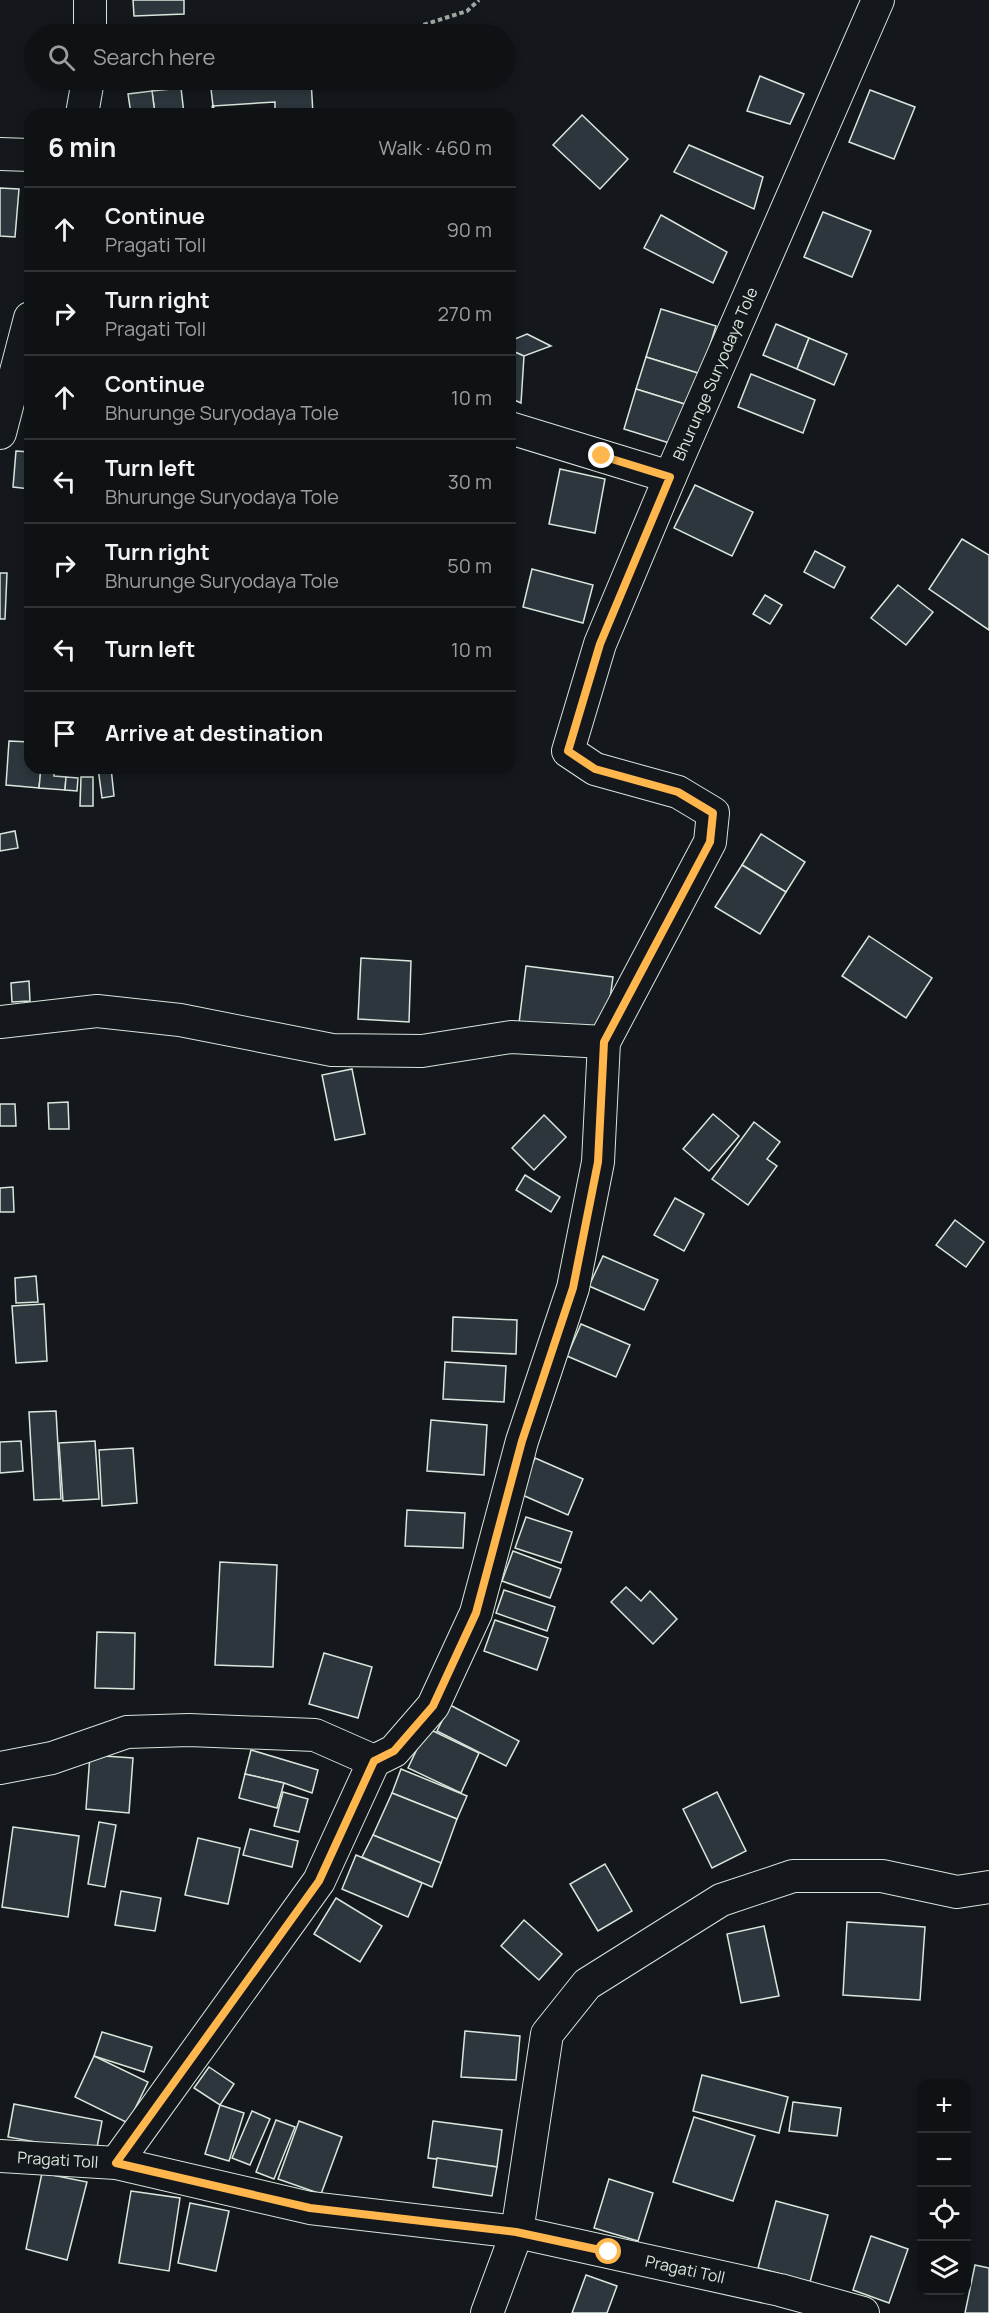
<!DOCTYPE html>
<html lang="en">
<head>
<meta charset="utf-8">
<style>
	:root { --surface:#0f1215; --page:#181b1e; --text:#f1f3f6; --muted:#9b9ea0; --line:#2f3234 }
	body { margin:0; font-family:Manrope,sans-serif; background:var(--page); color:var(--text) }
	.controls { position:absolute; right:18px; bottom:18px; display:grid; overflow:hidden; border-radius:12px; box-shadow:0 3px 9px #0003 }
	.controls button { width:54px; height:54px; display:grid; place-items:center; padding:0; border:0; border-bottom:2px solid var(--line); background:var(--surface); color:var(--text); font:30px sans-serif }
	.stop { position:absolute; width:18px; height:18px; margin:-14px; border:4px solid #ffb74d; border-radius:50%; background:#fff }
	.stop.end { background:#ffb74d; border-color:#fff; box-shadow:0 2px 6px #0008 }
	.list { margin:0; padding:0; list-style:none }
	h2 { display:flex; justify-content:space-between; align-items:center; height:78px; margin:0; padding:0 24px; font-size:26px }
	h2 small { font-size:20px; font-weight:400; color:var(--muted) }
	.list li { display:grid; grid-template-columns:39px 1fr auto; gap:18px; align-items:center; box-sizing:border-box; height:84px; padding:0 24px; border-top:2px solid var(--line) }
	.list b { display:block; font-size:22px; white-space:nowrap }
	.list p { margin:0; font-size:20px; white-space:nowrap; color:var(--muted) }
	.list em { font-size:20px; font-style:normal; color:var(--muted) }
	.icon { flex:none; width:33px; height:33px; fill:none; stroke:currentColor; stroke-width:2; stroke-linecap:round; stroke-linejoin:round }
	.map { position:relative; flex:none; width:989px; height:2313px; overflow:hidden }
	.search { position:absolute; background:var(--surface); box-shadow:0 3px 9px #0003; left:24px; top:24px; width:492px; height:66px; display:flex; align-items:center; gap:15px; box-sizing:border-box; padding:0 21px; border-radius:33px; color:var(--muted); font-size:22px }
	.panel { position:absolute; background:var(--surface); box-shadow:0 3px 9px #0003; left:24px; top:108px; width:492px; height:666px; border-radius:18px }
	.map>svg:first-child { display:block }
</style>
</head>
<body>
<div class="map">
<svg width="989" height="2313" viewBox="0 0 989 2313">
	<rect width="100%" height="100%" fill="#14181c"/>
	<!-- building -->
	<g fill="#2c363c" stroke="#d8e6dc" stroke-width="1.5">
		<path d="M133,0H184V14L134,16Z"/>
		<path d="M760,76L804,94L790,124L747,111Z"/>
		<path d="M210,80H311L313,114H275V102L213,106Z"/>
		<path d="M181,88L184,114H155L152,91Z"/>
		<path d="M870,90L915,107L894,159L849,142Z"/>
		<path d="M152,91L155,114H131L128,94Z"/>
		<path d="M582,115L628,159L600,189L553,145Z"/>
		<path d="M689,145L763,177L754,209L674,172Z"/>
		<path d="M0,188L19,189L15,237L0,236Z"/>
		<path d="M823,212L871,231L852,277L804,257Z"/>
		<path d="M661,215L727,252L713,283L644,248Z"/>
		<path d="M661,309L716,326L701,374L646,357Z"/>
		<path d="M776,324L809,338L797,369L763,355Z"/>
		<path d="M527,334L551,346L524,356L510,350V341Z"/>
		<path d="M809,338L847,354L834,385L797,369Z"/>
		<path d="M510,350L524,356L521,403L510,398Z"/>
		<path d="M646,357L701,374L691,406L636,389Z"/>
		<path d="M751,374L815,400L803,433L738,407Z"/>
		<path d="M636,389L691,406L679,446L624,429Z"/>
		<path d="M16,451L30,452V489L13,487Z"/>
		<path d="M560,469L605,479L595,533L549,524Z"/>
		<path d="M695,485L753,512L732,556L674,528Z"/>
		<path d="M28,493H30V514H27Z"/>
		<path d="M962,539L989,555V630L929,589Z"/>
		<path d="M815,551L845,567L834,588L804,572Z"/>
		<path d="M532,569L593,585L583,623L523,607Z"/>
		<path d="M0,573H7L5,619H0Z"/>
		<path d="M898,585L933,612L906,645L871,618Z"/>
		<path d="M765,595L782,605L770,624L753,614Z"/>
		<path d="M9,741L30,742V768H41L39,788L6,785Z"/>
		<path d="M41,768H54V776L66,777L65,790L39,788Z"/>
		<path d="M98,768H111L114,796L102,798Z"/>
		<path d="M66,777L78,778L77,791L65,790Z"/>
		<path d="M81,777H93V806H80Z"/>
		<path d="M15,831L18,848L0,851V834Z"/>
		<path d="M761,834L805,862L786,892L742,865Z"/>
		<path d="M742,865L786,892L760,934L715,907Z"/>
		<path d="M869,936L932,978L906,1018L842,976Z"/>
		<path d="M361,958L411,961L409,1022L358,1019Z"/>
		<path d="M526,966L613,977L605,1034L519,1023Z"/>
		<path d="M29,981L30,1001L12,1002L11,983Z"/>
		<path d="M352,1069L365,1134L335,1140L322,1075Z"/>
		<path d="M68,1102L69,1129H49L48,1103Z"/>
		<path d="M0,1104H15L16,1126H0Z"/>
		<path d="M713,1114L739,1136L709,1171L683,1149Z"/>
		<path d="M544,1115L566,1137L534,1170L512,1148Z"/>
		<path d="M754,1122L780,1142L767,1159L777,1166L748,1205L712,1179Z"/>
		<path d="M525,1175L560,1197L551,1212L516,1190Z"/>
		<path d="M13,1187L14,1212H0V1188Z"/>
		<path d="M675,1198L704,1214L684,1251L654,1235Z"/>
		<path d="M955,1220L984,1242L966,1267L936,1245Z"/>
		<path d="M603,1256L658,1280L644,1310L589,1286Z"/>
		<path d="M36,1276L38,1302L16,1303L15,1278Z"/>
		<path d="M44,1304L47,1361L16,1363L12,1306Z"/>
		<path d="M453,1317L517,1320L516,1354L452,1351Z"/>
		<path d="M581,1324L630,1345L616,1377L567,1356Z"/>
		<path d="M445,1362L506,1366L504,1402L443,1399Z"/>
		<path d="M56,1411L61,1499L34,1500L29,1412Z"/>
		<path d="M431,1420L487,1425L484,1475L427,1471Z"/>
		<path d="M21,1441L23,1471L0,1473V1442Z"/>
		<path d="M95,1441L99,1499L63,1501L59,1443Z"/>
		<path d="M133,1448L137,1503L102,1506L99,1450Z"/>
		<path d="M535,1458L583,1479L568,1515L520,1494Z"/>
		<path d="M407,1510L465,1513L463,1548L405,1546Z"/>
		<path d="M526,1517L572,1532L561,1563L515,1548Z"/>
		<path d="M513,1551L561,1569L550,1598L502,1581Z"/>
		<path d="M220,1562L277,1565L273,1667L215,1665Z"/>
		<path d="M626,1587L641,1601L650,1591L677,1619L653,1644L611,1602Z"/>
		<path d="M504,1590L555,1607L547,1631L496,1613Z"/>
		<path d="M495,1620L548,1638L537,1670L484,1651Z"/>
		<path d="M97,1632L135,1633L134,1689L95,1688Z"/>
		<path d="M324,1653L372,1667L358,1718L309,1704Z"/>
		<path d="M450,1705L519,1741L506,1766L437,1731Z"/>
		<path d="M427,1728L479,1753L461,1793L408,1768Z"/>
		<path d="M251,1750L318,1770L312,1793L284,1783L245,1774Z"/>
		<path d="M90,1755L133,1758L129,1813L86,1809Z"/>
		<path d="M401,1769L467,1796L457,1819L392,1793Z"/>
		<path d="M245,1774L284,1783L277,1808L239,1798Z"/>
		<path d="M283,1792L308,1799L299,1832L274,1826Z"/>
		<path d="M717,1792L746,1851L712,1868L683,1809Z"/>
		<path d="M392,1793L457,1819L441,1863L373,1835Z"/>
		<path d="M99,1822L116,1825L105,1887L88,1884Z"/>
		<path d="M13,1827L79,1836L68,1917L2,1907Z"/>
		<path d="M250,1829L298,1841L292,1867L243,1855Z"/>
		<path d="M373,1835L441,1863L432,1887L362,1857Z"/>
		<path d="M198,1838L240,1848L228,1904L185,1895Z"/>
		<path d="M356,1855L422,1883L408,1917L342,1889Z"/>
		<path d="M605,1864L632,1911L598,1931L570,1884Z"/>
		<path d="M121,1891L161,1898L155,1931L115,1925Z"/>
		<path d="M336,1898L382,1926L360,1962L314,1934Z"/>
		<path d="M524,1920L562,1954L539,1980L501,1946Z"/>
		<path d="M847,1922L925,1927L920,2000L843,1995Z"/>
		<path d="M764,1926L779,1996L741,2003L727,1934Z"/>
		<path d="M465,2031L520,2036L516,2080L461,2077Z"/>
		<path d="M102,2032L152,2047L144,2072L94,2056Z"/>
		<path d="M94,2056L148,2082L128,2123L75,2097Z"/>
		<path d="M209,2067L234,2084L220,2105L194,2088Z"/>
		<path d="M702,2075L788,2097L779,2133L693,2111Z"/>
		<path d="M793,2102L841,2108L837,2136L789,2131Z"/>
		<path d="M14,2104L102,2121L96,2153L8,2137Z"/>
		<path d="M220,2105L244,2113L229,2161L205,2154Z"/>
		<path d="M252,2111L270,2119L250,2165L232,2158Z"/>
		<path d="M694,2117L755,2136L733,2201L673,2182Z"/>
		<path d="M276,2120L295,2127L274,2179L256,2172Z"/>
		<path d="M299,2121L342,2137L321,2194L278,2179Z"/>
		<path d="M433,2121L502,2130L497,2167L428,2158Z"/>
		<path d="M437,2158L497,2167L492,2196L433,2187Z"/>
		<path d="M42,2173L87,2182L67,2260L26,2249Z"/>
		<path d="M609,2179L653,2193L638,2241L594,2228Z"/>
		<path d="M131,2191L180,2198L169,2271L119,2263Z"/>
		<path d="M776,2201L828,2215L810,2282L758,2268Z"/>
		<path d="M190,2203L229,2211L216,2271L178,2263Z"/>
		<path d="M871,2236L908,2249L889,2303L853,2290Z"/>
		<path d="M975,2265L989,2268V2313H965Z"/>
		<path d="M586,2275L617,2286L607,2313H572Z"/>
	</g>
	<g fill="none" stroke-linecap="round" stroke-linejoin="round">
		<defs>
			<g id="minor">
				<path d="M90,34V0"/>
				<path d="M82,114L88,80"/>
				<path d="M0,154L30,155"/>
				<path d="M510,428L670,477"/>
				<path d="M0,433L30,318"/>
				<path d="M0,1022L97,1011L180,1020L332,1050L422,1051L511,1037L604,1042"/>
				<path d="M0,1768L52,1758L127,1732L189,1730L315,1735L374,1761"/>
				<path id="s1" d="M0,2156L116,2163L310,2208L517,2232L780,2290L863,2313"/>
				<path id="s2" d="M116,2163L319,1881L374,1761L394,1751L433,1706L476,1613L522,1441L573,1288L598,1162L604,1042L710,842L713,813L678,792L595,769L568,751L600,644L670,477L878,0"/>
				<path d="M487,2313L517,2232L547,2034L587,1984L721,1900L793,1876H882L957,1892L989,1887"/>
			</g>
		</defs>
		<!-- minor casing -->
		<use href="#minor" stroke="#d8e6dc" stroke-width="34"/>
		<!-- path -->
		<path stroke="#9da8a2" stroke-width="4" stroke-dasharray="4.5 3" stroke-linecap="butt" d="M395,34L467,11L479,0"/>
		<!-- minor -->
		<use href="#minor" stroke="#14181c" stroke-width="32"/>
		<!-- wall -->
		<path stroke="#d8e6dc" stroke-width="3" d="M213,106V114"/>
	</g>
	<g fill="none" stroke-linecap="round" stroke-linejoin="round">
		<!-- route -->
		<path stroke="#ffb74d" stroke-width="8" d="M602,456L670,477L600,644L568,751L595,769L678,792L713,813L710,842L604,1042L598,1162L573,1288L522,1441L476,1613L433,1706L394,1751L374,1761L319,1881L116,2163L310,2208L516,2232L609,2252"/>
	</g>
	<g text-anchor="middle" dominant-baseline="central" stroke-width="4.5" stroke-linejoin="round" paint-order="stroke">
		<!-- street labels -->
		<g font-size="16" fill="#d8e6dc" stroke="#14181c">
			<text stroke="none"><textPath href="#s2" startOffset="2072">Bhurunge Suryodaya Tole</textPath></text>
			<text stroke="none"><textPath href="#s1" startOffset="58">Pragati Toll</textPath></text>
			<text stroke="none"><textPath href="#s1" startOffset="696">Pragati Toll</textPath></text>
		</g>
	</g>
</svg>
<div class="controls">
<button>+</button>
<button>−</button>
<button><svg class="icon" aria-label="locate" viewBox="0 0 24 24"><circle cx="12" cy="12" r="6"/><path d="M12 2v4M12 18v4M2 12h4M18 12h4"/></svg></button>
<button><svg class="icon" aria-label="layers" viewBox="0 0 24 24"><path d="M12 4l9 5-9 5-9-5zM3 14l9 5 9-5"/></svg></button>
</div>
<div class="stop" style="left:609px;top:2252px"></div>
<div class="stop end" style="left:602px;top:456px"></div>
<div class="search"><svg class="icon" aria-label="search" viewBox="0 0 24 24"><circle cx="10" cy="10" r="6"/><path d="M15 15l6 6"/></svg>Search here</div>
<section class="panel">
<h2>6 min<small>Walk · 460 m</small></h2>
<ul class="list">
<li><svg class="icon" aria-label="ahead" viewBox="0 0 24 24"><path d="M12 20V5M6 11l6-6 6 6"/></svg><div><b>Continue</b><p>Pragati Toll</p></div><em>90 m</em></li>
<li><svg class="icon" aria-label="right" viewBox="0 0 24 24"><path d="M7 20v-9h11M14 6l5 5-5 5"/></svg><div><b>Turn right</b><p>Pragati Toll</p></div><em>270 m</em></li>
<li><svg class="icon" aria-label="ahead" viewBox="0 0 24 24"><path d="M12 20V5M6 11l6-6 6 6"/></svg><div><b>Continue</b><p>Bhurunge Suryodaya Tole</p></div><em>10 m</em></li>
<li><svg class="icon" aria-label="left" viewBox="0 0 24 24"><path d="M17 20v-9H6M10 6l-5 5 5 5"/></svg><div><b>Turn left</b><p>Bhurunge Suryodaya Tole</p></div><em>30 m</em></li>
<li><svg class="icon" aria-label="right" viewBox="0 0 24 24"><path d="M7 20v-9h11M14 6l5 5-5 5"/></svg><div><b>Turn right</b><p>Bhurunge Suryodaya Tole</p></div><em>50 m</em></li>
<li><svg class="icon" aria-label="left" viewBox="0 0 24 24"><path d="M17 20v-9H6M10 6l-5 5 5 5"/></svg><div><b>Turn left</b></div><em>10 m</em></li>
<li><svg class="icon" aria-label="arrive" viewBox="0 0 24 24"><path d="M6 21V4h12l-3 4 3 4H6"/></svg><div><b>Arrive at destination</b></div></li>
</ul>
</section>
</div>
</body>
</html>
